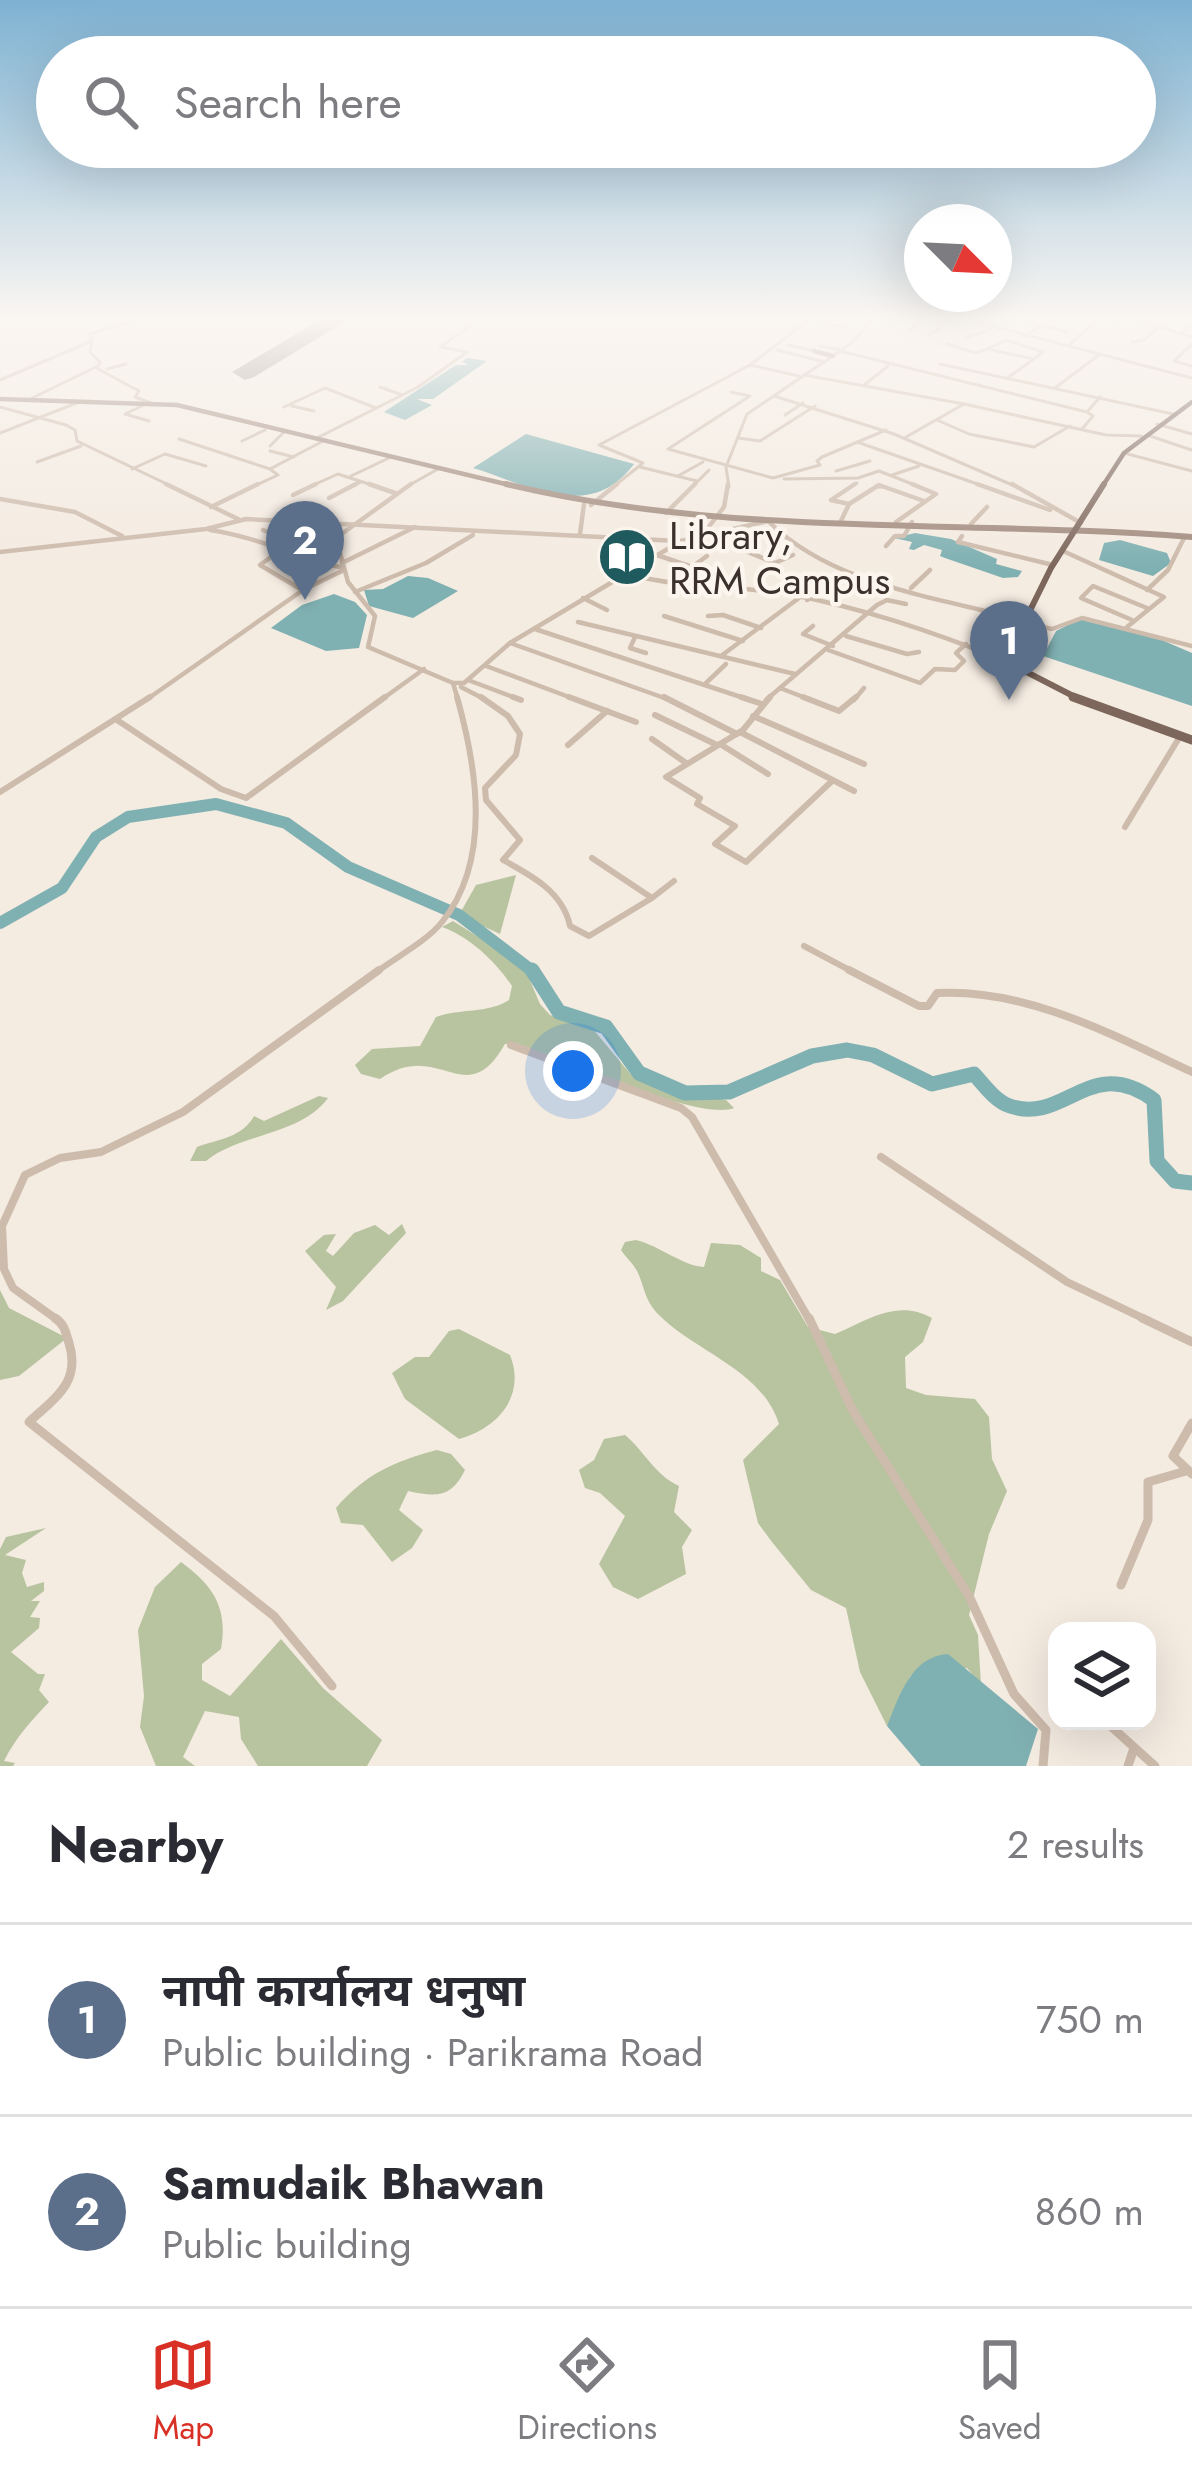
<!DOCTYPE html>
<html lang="en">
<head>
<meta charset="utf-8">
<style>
	:root { --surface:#fff; --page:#f7f7f7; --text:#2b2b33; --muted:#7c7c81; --line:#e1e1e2; --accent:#d93025 }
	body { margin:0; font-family:Jost,"Noto Sans Devanagari",sans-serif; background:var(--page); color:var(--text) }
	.controls { position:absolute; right:36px; bottom:36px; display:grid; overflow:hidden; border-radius:24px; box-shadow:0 12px 48px #0002 }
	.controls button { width:108px; height:108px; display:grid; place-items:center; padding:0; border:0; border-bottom:3px solid var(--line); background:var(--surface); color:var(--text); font:60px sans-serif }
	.compass { position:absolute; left:904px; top:204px; width:108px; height:108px; border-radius:50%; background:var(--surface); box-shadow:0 12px 48px #0002; rotate:114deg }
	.you { position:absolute; left:573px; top:1071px; width:42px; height:42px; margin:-30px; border:9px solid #fff; border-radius:50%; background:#1a73e8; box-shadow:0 0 0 18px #1a73e833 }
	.badge { display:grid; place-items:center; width:78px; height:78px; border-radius:50%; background:var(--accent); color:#fff; font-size:39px; font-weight:700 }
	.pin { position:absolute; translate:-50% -99px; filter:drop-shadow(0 3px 6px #0008) }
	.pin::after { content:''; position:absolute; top:63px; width:42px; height:36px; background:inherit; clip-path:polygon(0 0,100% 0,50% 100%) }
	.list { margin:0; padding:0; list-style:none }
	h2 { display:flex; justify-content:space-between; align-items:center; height:156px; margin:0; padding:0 48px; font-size:51px }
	h2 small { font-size:39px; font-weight:400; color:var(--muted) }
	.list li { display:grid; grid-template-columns:78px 1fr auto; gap:36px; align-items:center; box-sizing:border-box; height:192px; padding:0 48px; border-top:3px solid var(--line) }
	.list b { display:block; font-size:45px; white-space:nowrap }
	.list p { margin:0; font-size:39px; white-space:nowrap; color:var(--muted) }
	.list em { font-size:39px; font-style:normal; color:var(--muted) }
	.icon { flex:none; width:66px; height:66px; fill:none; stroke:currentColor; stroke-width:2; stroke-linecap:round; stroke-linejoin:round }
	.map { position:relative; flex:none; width:1192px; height:1766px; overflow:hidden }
	.search { position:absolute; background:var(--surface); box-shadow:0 12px 48px #0002; left:36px; right:36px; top:36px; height:132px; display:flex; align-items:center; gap:30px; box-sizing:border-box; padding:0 42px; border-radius:66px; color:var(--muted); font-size:45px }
	.sheet { height:540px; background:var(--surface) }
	nav { display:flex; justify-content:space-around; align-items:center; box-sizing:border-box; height:168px; border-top:3px solid var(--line); background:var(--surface); font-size:33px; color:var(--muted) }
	nav a { display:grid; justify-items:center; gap:6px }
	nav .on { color:var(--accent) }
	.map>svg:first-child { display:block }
</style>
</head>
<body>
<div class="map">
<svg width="1192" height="1766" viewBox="0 0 1192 1766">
	<rect width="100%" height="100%" fill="#f4ebe1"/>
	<!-- green -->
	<g fill="#b8c4a0">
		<path d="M516,875L500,934L459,915L476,885Z"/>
		<path d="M453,921L515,960L526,971L540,1004L550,1015L592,1028L633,1077L672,1092L726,1100L734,1108C701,1122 556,1058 516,1043L505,1044C465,1114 440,1037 380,1079L361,1074L355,1065L372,1049L420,1046L436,1017C461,1008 487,1014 509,1000L512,986C496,962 469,936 442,927Z"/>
		<path d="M319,1096L328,1098C300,1136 240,1133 206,1161H190L197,1147C218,1139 242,1138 254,1116L264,1121Z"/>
		<path d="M402,1224L406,1233L343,1301L326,1310L336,1287L305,1251L324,1235L336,1234L326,1251L333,1256L354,1233L375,1225L389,1235Z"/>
		<path d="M636,1240C660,1246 683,1266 704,1267L711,1243L740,1245L761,1258V1271L780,1280L808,1327L835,1334C866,1321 897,1298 932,1318L923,1342L905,1357L906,1388L926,1395L975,1399L989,1417L992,1459L1007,1491L989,1534L969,1615L978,1635L981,1685L967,1668L911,1675L887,1726L860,1672L846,1608L811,1590L772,1542L758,1523L743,1460L779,1424C762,1370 696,1352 659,1315C645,1301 645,1289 638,1273C634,1264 626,1258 621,1250L625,1242Z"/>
		<path d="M0,1290L9,1308L67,1338L19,1376L0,1380Z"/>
		<path d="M459,1329L510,1355C526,1395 499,1428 459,1439L405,1399L392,1373L415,1357H429L449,1331Z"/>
		<path d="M625,1435C645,1452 655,1475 679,1486L674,1512L692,1530L682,1547L686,1574L638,1599L613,1587L599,1564L625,1516L600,1493L585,1488L579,1470L594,1460L604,1439Z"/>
		<path d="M437,1450L451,1454L465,1470C451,1498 437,1497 408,1491L399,1510L423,1530L412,1548L392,1562L363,1525L341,1523L336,1508C365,1474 395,1461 437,1450Z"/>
		<path d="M46,1528L5,1555L26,1560L22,1573L27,1587L44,1582V1591L31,1601H40L30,1617L40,1618L39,1628L11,1652L38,1674H45L39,1690L49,1702C32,1720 16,1737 4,1761L15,1763L13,1766H0V1549L6,1537Z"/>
		<path d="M181,1562C214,1586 228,1608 221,1649L202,1664V1680L230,1696L281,1639L323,1688L382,1740L367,1766H258L241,1739L239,1717L205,1711L183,1757L195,1766H156L140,1727L144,1696L138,1630L155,1587Z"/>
	</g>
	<!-- water -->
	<g fill="#7fb0b2">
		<path d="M467,358L487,361L433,399H417L432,405L405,420L384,412L456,365H469L462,362Z"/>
		<path d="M526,434L634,464C589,524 527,484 473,468Z"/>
		<path d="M915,533L951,539L997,559L996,564L1022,571L1018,577L1003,578L945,558L940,556L942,550L924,545L914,550L909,549L912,542L894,538Z"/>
		<path d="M1120,540L1167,553L1171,563L1153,576L1099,560L1104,543Z"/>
		<path d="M408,576L428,578L458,591L413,618L369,606L364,590L383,589Z"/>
		<path d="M334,594L355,602L367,615L359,648L326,651L271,628L302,605Z"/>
		<path d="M1080,619L1150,635L1192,653V706L1043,656L1056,631Z"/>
		<path d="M948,1654L1038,1729L1026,1766H921L887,1726C899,1697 911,1656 948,1654Z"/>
	</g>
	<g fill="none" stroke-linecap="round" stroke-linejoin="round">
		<!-- river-far1 -->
		<path stroke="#7fb0b2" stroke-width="12" d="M0,923L62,888L96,837L128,817L216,804L286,823L348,867L459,915L535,973"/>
		<!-- river -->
		<path stroke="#7fb0b2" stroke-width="15" d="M532,970L559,1012L606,1027L639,1073L685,1093L729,1092L812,1056L847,1050L873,1055L932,1084L974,1074C984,1085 995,1101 1010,1106C1065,1125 1090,1053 1154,1100L1157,1161L1175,1181L1192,1183"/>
		<!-- runway -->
		<path fill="#988e86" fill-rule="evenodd" d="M320,320H348L254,377L245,380L232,372Z"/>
		<!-- street-far4 -->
		<g stroke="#cdbbac" stroke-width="3">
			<path d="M814,320L844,327"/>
			<path d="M969,320L1192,378"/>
			<path d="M1031,320L1026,321L1039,326"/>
			<path d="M1137,320L1192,337"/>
			<path d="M1044,326L1068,332"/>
			<path d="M1114,326L1116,320"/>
			<path d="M909,332L922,320"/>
			<path d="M1180,334L1192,326"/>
			<path d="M928,336L950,320"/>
			<path d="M1024,336L1052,320"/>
			<path d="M966,338L991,329"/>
			<path d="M1006,340L1043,352L1034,359L987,349Z"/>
			<path d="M1132,342L1144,340L1158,328"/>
			<path d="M947,344L976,353L987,349"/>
			<path d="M1192,344L1174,361L1192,366"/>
			<path d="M788,345L814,351"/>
			<path d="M1069,345L1097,320"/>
			<path d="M820,346L841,350"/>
			<path d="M777,350L825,362"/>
			<path d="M840,351L1087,412"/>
			<path d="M940,364L1173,414"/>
			<path d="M750,365L799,376"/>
			<path d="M98,369L139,391L135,397L151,403"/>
			<path d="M107,369L126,364"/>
			<path d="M804,375L964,404L906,437"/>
			<path d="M1009,377L1034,359"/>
			<path d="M0,380L92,341L90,334L135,320"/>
			<path d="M863,386L888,366"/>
			<path d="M380,387L402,395"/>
			<path d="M1055,388L1100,354"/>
			<path d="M731,392L750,396L668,449L773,478L820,465L817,461L822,457L886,430"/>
			<path d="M774,396L894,434L1017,487"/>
			<path d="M28,400L98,366L100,362L90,352L92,341"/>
			<path d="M148,403L125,414L149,421"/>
			<path d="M964,404L1106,435L1141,436"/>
			<path d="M292,406L314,411"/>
			<path d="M0,407L66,425L75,430L77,441L173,487"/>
			<path d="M284,407L325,388L376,408"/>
			<path d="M785,415L803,403"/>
			<path d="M937,420L969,434L1034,447L1070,426"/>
			<path d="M1157,424L1192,434"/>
			<path d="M1082,429L1093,416L1087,412L1100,397"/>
			<path d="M0,433L79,402"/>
			<path d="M1147,435L1192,450"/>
			<path d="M317,438L418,387L467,352L440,347L473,324"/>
			<path d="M738,438L760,441L815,406"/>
			<path d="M179,439L270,469"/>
			<path d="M242,441L265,430"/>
			<path d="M857,442L986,487"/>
			<path d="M270,446L284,432"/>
			<path d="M270,451L294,457"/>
			<path d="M1124,453L1192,471"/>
			<path d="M37,462L81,446"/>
			<path d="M640,467L697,481"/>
			<path d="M132,469L165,454L206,466"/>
			<path d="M836,471L870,461"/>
			<path d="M892,475L919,466"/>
			<path d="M351,476L391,457"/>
			<path d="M678,476L703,462"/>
			<path d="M784,479L858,478L879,471L920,487"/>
			<path d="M252,487L278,475L270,469L325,440"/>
			<path d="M309,487L338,474L378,487"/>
			<path d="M350,487L361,482"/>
			<path d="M406,487L438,469"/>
			<path d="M613,487L643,463L599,445L750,365L809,320"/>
			<path d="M692,487L709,470"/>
			<path d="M729,487L726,467L747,414L849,345L872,320"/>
			<path d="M850,487L857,483"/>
			<path d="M875,487H886"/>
		</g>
		<!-- street-far3 -->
		<g stroke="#cdbbac" stroke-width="4.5">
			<path d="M166,484L238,519"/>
			<path d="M369,484L395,493"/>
			<path d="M411,484L336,538L348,582L375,616L368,647L453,683H464L510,643L681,541L768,521"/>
			<path d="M977,484L1050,510"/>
			<path d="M1012,484L1081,523"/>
			<path d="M293,495L316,484"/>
			<path d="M329,498L356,484"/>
			<path d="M0,499L75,512L122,536"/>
			<path d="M849,504L831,500L855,484"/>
			<path d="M591,505L617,484"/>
			<path d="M211,507L258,484"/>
			<path d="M666,513L695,484"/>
			<path d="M768,521C833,586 938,597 1025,621"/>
			<path d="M841,521L849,504L879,485L924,501"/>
			<path d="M896,522L936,494L912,484"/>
			<path d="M971,524L987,507"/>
			<path d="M210,530C257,537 297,557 343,568"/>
			<path d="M263,530L287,539"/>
			<path d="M580,534L584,504"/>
			<path d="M962,536L958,542L1053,565"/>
			<path d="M701,537L724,507L728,484"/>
			<path d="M711,537L775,563L793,555"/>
			<path d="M272,546L336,537"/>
			<path d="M886,546L895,536H904L912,522"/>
			<path d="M279,551L260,565L302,590"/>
			<path d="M1063,551L1164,597L1127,627"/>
			<path d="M0,552L206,529L246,519L678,541"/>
			<path d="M657,555L692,567L707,556"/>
			<path d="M342,563L415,527"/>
			<path d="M628,574C682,589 738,585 793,595C866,609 937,633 1005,661"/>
			<path d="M911,588L930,570"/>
			<path d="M1147,590L1168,570L1185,536"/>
			<path d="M355,592L426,563L473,535"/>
			<path d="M583,598L607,610"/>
			<path d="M807,600L832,584"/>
			<path d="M664,616L743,641"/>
			<path d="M708,616L723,615L761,628"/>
			<path d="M1132,620L1081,598L1093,586L1147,608"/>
			<path d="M578,622L795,674"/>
			<path d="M1024,623L1052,629L1082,618L1192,646"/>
			<path d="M813,626L803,634L833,646"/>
			<path d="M535,629L750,700"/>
			<path d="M846,636L907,654L919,652"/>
			<path d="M635,637L630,648L646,653"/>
			<path d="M510,643L670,700"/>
			<path d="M828,650L920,683L935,669L955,670L964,661L956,653L966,644"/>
			<path d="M721,656L799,598"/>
			<path d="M486,666L577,700"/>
			<path d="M468,680L521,700"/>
			<path d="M453,683L458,700"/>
			<path d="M706,683L726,664"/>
			<path d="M461,687L486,700"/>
			<path d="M780,688L811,700"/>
			<path d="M146,700L303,590L344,570"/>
			<path d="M381,700L424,669"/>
			<path d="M766,700L877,605L887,600L906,604"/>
			<path d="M854,700L864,688"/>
		</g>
		<!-- street-far2 -->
		<g stroke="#cdbbac" stroke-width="6">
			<path d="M481,697L508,716L520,734L516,755L485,788L486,800L520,840L503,860C531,875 563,892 570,926L589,936L652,898"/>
			<path d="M513,697L521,700"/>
			<path d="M569,697L636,722"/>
			<path d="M664,697L737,734"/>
			<path d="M741,697L762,704"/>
			<path d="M770,697L743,730L666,777L700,798L697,804L735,826L715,844L746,862L832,781"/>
			<path d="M803,697L839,711L856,697"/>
			<path d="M655,715L717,745"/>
			<path d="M753,716L864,764"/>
			<path d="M117,720L221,789L246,798L385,697"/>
			<path d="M740,732L854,791"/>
			<path d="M652,739L686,763"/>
			<path d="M720,744L768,774"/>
			<path d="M568,745L607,711"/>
			<path d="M0,792L150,697"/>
			<path d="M1125,827L1179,738"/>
			<path d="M592,858L652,898L674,881"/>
			<path d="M804,946L855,973"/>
			<path d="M375,973C396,957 426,942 442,922C492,860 477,768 457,697"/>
		</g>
		<!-- street-far1 -->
		<g stroke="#cdbbac" stroke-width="8">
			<path d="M849,970L919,1006H928L937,993C1026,988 1113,1035 1192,1072"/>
			<path d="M511,1045L681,1108L692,1117L810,1321"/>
			<path d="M881,1157L1067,1282L1149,1321"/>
			<path d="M59,1321L13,1288L4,1269L2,1226L25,1175L60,1158L101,1152L183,1112L379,970"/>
		</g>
		<!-- street -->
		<g stroke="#cdbbac" stroke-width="9">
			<path d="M55,1318C65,1325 65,1331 69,1343C81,1382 56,1397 29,1422L274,1616L332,1686"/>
			<path d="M809,1318L853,1411L969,1596L1014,1694L1046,1730L1043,1766"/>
			<path d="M1142,1318L1192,1342"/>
			<path d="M1192,1423L1173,1456L1192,1474"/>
			<path d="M1121,1585L1148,1520V1482L1186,1471"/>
			<path d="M1105,1721L1155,1766"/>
			<path d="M1128,1766L1133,1751"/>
		</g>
		<!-- secondary-far1 -->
		<g stroke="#a18a7d" stroke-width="4.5">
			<path d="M814,351L833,356"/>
			<path d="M0,399L177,405L518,487"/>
		</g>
		<!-- secondary -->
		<path stroke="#a18a7d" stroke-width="6" d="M506,484C729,538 964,519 1192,537"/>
		<!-- primary-far2 -->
		<path stroke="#7d675c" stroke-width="4.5" d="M1102,487L1124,453L1192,402"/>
		<!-- primary-far1 -->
		<path stroke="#7d675c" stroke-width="6" d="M1081,700L1005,661L1051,568L1104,484"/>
		<!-- primary -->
		<path stroke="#7d675c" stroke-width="9" d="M1073,697L1192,740"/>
	</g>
	<!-- sky -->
	<linearGradient id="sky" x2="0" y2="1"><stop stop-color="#7eb2d2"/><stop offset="0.56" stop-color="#faf6f2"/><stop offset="1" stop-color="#faf6f2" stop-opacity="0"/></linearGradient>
	<rect width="1192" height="567" fill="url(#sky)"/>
	<!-- icons -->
	<defs>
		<symbol id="library-disc" viewBox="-11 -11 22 22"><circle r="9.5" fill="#1f5a5e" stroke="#fbf5ee"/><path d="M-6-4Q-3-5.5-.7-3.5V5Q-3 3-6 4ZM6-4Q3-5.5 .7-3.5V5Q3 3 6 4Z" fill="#fff"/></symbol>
	</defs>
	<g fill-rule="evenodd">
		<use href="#library-disc" x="594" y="524" width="66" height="66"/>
	</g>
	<g text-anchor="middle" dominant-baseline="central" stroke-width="9" stroke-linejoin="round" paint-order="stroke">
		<!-- far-poi labels -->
		<g font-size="39" fill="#3b302b" stroke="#fbf5ee" text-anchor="start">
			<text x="669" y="535">Library,<tspan x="669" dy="45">RRM Campus</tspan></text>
		</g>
	</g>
</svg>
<div class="controls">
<button><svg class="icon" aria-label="layers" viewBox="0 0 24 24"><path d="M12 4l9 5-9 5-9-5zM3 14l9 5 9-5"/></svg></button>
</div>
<svg class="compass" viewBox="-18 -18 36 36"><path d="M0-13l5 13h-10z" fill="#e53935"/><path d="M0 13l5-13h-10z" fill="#7c7c81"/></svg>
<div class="you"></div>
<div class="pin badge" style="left:1009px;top:700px;background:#5c6f8a">1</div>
<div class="pin badge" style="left:305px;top:600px;background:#5c6f8a">2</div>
<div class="search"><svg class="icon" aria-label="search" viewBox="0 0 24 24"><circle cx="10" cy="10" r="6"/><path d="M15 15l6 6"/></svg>Search here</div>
</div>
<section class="sheet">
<h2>Nearby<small>2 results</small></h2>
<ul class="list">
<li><span class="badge" style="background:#5c6f8a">1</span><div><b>नापी कार्यालय धनुषा</b><p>Public building · Parikrama Road</p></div><em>750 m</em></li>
<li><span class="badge" style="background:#5c6f8a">2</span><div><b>Samudaik Bhawan</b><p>Public building</p></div><em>860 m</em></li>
</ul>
</section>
<nav>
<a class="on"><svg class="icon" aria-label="map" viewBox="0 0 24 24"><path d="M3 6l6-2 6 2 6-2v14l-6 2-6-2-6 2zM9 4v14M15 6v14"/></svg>Map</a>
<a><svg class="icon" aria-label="directions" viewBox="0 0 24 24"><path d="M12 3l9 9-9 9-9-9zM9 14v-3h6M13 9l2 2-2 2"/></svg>Directions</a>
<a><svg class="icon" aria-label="saved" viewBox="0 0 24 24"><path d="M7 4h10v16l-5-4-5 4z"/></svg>Saved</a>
</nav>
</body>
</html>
